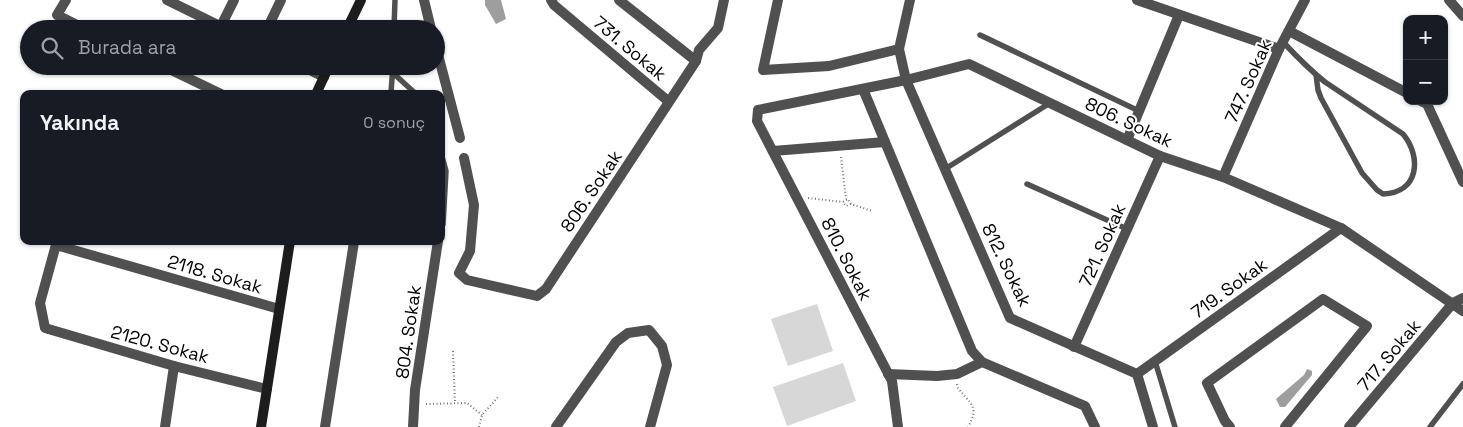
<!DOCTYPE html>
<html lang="tr">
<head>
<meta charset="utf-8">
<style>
	:root { --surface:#171b24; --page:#242831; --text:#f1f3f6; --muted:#9ea1a6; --line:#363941 }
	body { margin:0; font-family:"Space Grotesk",sans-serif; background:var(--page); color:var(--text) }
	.controls { position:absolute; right:15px; top:15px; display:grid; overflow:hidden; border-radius:10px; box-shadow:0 1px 4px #0004 }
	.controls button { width:45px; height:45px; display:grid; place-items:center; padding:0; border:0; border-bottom:1px solid var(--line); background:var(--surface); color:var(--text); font:25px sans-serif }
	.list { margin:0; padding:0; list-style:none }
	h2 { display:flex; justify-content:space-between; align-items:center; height:65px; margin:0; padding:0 20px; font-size:21px }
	h2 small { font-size:16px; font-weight:400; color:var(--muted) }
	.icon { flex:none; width:28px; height:28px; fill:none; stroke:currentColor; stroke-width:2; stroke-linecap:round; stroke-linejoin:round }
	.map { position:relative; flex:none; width:1463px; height:427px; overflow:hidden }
	.search { position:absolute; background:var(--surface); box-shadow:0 1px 4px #0004; left:20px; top:20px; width:425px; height:55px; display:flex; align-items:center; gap:12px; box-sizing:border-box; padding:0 18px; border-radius:28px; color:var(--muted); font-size:19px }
	.panel { position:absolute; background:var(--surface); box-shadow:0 1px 4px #0004; left:20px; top:90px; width:425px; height:155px; border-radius:10px }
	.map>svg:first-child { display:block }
</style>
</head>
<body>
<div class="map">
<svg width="1463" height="427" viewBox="0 0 1463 427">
	<rect width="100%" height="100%" fill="#fff"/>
	<!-- green -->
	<g fill="#d7d7d7">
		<path d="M817,304L833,351L788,366L771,319Z"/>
		<path d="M843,363L856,401L787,426L773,387Z"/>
	</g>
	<!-- water -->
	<g fill="#9e9e9e">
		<path d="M485,0H501L506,19L496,24L485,5Z"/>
		<path d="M1307,369L1312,371V375L1285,407H1280L1276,399L1304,375Z"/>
	</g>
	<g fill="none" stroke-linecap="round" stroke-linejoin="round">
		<!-- path -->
		<g stroke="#727272" stroke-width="2" stroke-dasharray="1 2.5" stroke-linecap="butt">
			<path d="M841,157L846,199"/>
			<path d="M808,198L843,202"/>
			<path d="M851,204L848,199L843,202L846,206L851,204L872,211"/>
			<path d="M453,351L455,403"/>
			<path d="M957,384L958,388C970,404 980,406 968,427"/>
			<path d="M426,404L467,403L482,415"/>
			<path d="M479,427L482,415L498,397"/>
		</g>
		<!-- lane -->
		<g stroke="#505050" stroke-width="5.5">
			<path d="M394,29L395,0"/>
			<path d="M980,35L1139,111"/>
			<path d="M1283,42C1297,57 1310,70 1325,82L1403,134C1422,157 1419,193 1383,194L1377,190L1362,173L1321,98L1318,90L1316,75"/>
			<path d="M393,73L416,94"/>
			<path d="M391,92L393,66"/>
			<path d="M385,94L391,92L399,94"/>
			<path d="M441,153L446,171L443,224"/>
			<path d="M945,169L1050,103"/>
			<path d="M1027,184L1127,229"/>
			<path d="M1155,361L1175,427"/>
			<path d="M1430,427L1463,384"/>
		</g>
		<!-- street -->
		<g stroke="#505050" stroke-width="10">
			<path d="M66,0L57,15L85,29"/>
			<path d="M167,0L226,29"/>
			<path d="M424,0L431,29"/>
			<path d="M551,0L554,5L668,101"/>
			<path d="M619,0L696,61"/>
			<path d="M778,0L763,70L829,66L899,49"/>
			<path d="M910,0L899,49L906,80L1010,318L1137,374L1153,427"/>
			<path d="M1137,0L1279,49"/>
			<path d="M1449,0L1463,16"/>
			<path d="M221,26L234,0"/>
			<path d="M267,29L281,0"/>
			<path d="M1289,31L1407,93"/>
			<path d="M436,47L460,138"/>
			<path d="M163,66L221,94"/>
			<path d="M302,66L324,77"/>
			<path d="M863,89L972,351L982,362L1085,406L1095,427"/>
			<path d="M1421,101L1427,104L1463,182"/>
			<path d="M1127,140L1179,15"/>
			<path d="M773,151L885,142"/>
			<path d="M464,158L474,205L470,251L459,273L467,280L537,296L546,289L696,61L699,50L718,28L724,0"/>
			<path d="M1223,177L1279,49L1305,0"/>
			<path d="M57,241L40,303L45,328L174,366L267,389"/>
			<path d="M56,245L279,309"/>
			<path d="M1074,347L1160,156"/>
			<path d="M888,374L937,376L957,374L982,362"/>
			<path d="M1137,374L1341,228"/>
			<path d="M165,427L174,366"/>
			<path d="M325,427L354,242"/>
			<path d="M413,427L415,390L438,241"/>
			<path d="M556,427L616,342L628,333L649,330L662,346L667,365L650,427"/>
			<path d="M898,427L892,381L757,121L758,110L906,80L969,64L1160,156L1223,177L1341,228L1463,311"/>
			<path d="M1230,427L1225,421L1207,383L1323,299L1367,326L1285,427"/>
			<path d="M1349,427L1453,303L1463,298"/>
		</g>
		<!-- secondary -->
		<g stroke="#1d1d1d" stroke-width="10">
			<path d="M347,29L361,0"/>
			<path d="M316,94L329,66"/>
			<path d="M261,427L290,241"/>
		</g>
	</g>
	<g text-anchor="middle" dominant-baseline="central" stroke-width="4" stroke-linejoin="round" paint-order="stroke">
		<!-- street labels -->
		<g font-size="18" fill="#000" stroke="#fff">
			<text transform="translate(630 48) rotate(40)">731. Sokak</text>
			<text transform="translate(1248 81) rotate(-66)">747. Sokak</text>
			<text transform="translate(1129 122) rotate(25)">806. Sokak</text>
			<text transform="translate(591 191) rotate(-56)">806. Sokak</text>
			<text transform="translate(1102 245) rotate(-66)">721. Sokak</text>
			<text transform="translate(847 259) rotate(63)">810. Sokak</text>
			<text transform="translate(1007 265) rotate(64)">812. Sokak</text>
			<text transform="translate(215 274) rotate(16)">2118. Sokak</text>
			<text transform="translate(1229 288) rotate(-36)">719. Sokak</text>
			<text transform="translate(408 332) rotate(-82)">804. Sokak</text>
			<text transform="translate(160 344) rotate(15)">2120. Sokak</text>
			<text transform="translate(1389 355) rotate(-50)">717. Sokak</text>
		</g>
	</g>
</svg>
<div class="controls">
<button>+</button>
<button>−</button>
</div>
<div class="search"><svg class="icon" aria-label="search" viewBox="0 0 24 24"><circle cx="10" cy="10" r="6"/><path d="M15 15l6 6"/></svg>Burada ara</div>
<section class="panel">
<h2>Yakında<small>0 sonuç</small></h2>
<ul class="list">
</ul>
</section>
</div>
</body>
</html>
